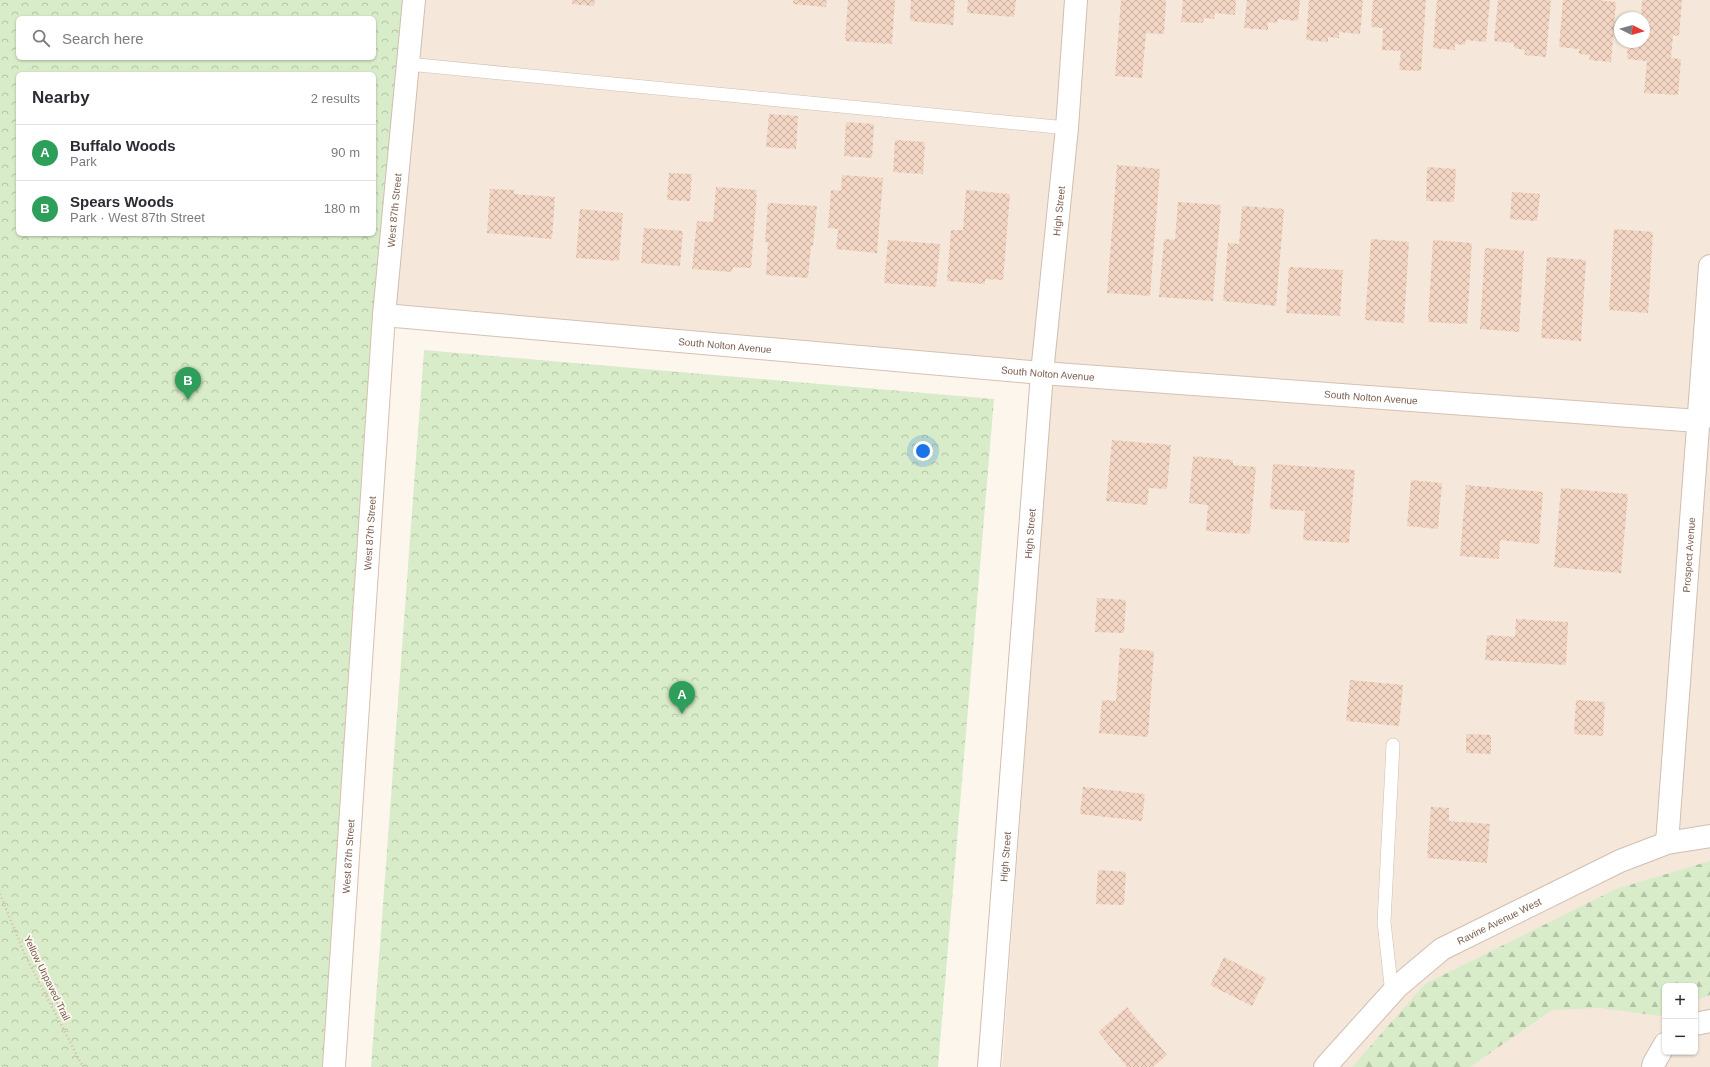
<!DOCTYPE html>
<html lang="en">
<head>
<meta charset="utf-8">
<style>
	:root { --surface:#fff; --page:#f2f2f3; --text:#2b2b33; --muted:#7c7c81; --line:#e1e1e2; --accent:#e76f51 }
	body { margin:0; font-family:Helvetica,sans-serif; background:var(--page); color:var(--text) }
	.controls { position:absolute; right:12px; bottom:12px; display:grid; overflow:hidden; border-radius:6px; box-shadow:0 1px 3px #0004 }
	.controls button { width:36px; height:36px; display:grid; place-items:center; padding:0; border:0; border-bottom:1px solid var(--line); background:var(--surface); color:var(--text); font:20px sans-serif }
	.compass { position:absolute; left:1614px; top:12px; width:36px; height:36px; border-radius:50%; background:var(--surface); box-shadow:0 1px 3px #0004; rotate:96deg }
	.you { position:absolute; left:923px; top:451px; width:14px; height:14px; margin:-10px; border:3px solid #fff; border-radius:50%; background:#1a73e8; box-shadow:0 0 0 6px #1a73e833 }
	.badge { display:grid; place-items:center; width:26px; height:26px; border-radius:50%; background:var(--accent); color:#fff; font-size:13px; font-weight:700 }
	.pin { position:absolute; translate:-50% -33px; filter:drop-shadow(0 1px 2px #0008) }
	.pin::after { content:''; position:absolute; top:21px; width:14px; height:12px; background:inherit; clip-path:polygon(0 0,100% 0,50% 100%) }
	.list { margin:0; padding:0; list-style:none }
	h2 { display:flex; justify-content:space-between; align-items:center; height:52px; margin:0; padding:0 16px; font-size:17px }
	h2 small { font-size:13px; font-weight:400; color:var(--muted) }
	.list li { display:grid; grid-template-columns:26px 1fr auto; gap:12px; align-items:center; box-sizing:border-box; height:56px; padding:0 16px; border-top:1px solid var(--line) }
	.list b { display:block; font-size:15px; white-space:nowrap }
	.list p { margin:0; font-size:13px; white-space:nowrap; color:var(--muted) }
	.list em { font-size:13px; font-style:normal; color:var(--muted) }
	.icon { flex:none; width:22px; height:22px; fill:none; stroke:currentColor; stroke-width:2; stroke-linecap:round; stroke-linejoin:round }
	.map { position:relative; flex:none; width:1710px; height:1067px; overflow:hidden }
	.search { position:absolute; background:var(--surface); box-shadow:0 1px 3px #0004; left:16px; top:16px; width:360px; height:44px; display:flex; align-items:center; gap:10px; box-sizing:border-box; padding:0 14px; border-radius:6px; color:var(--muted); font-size:15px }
	.panel { position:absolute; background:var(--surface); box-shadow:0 1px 3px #0004; left:16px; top:72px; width:360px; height:164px; border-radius:6px }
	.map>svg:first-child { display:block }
</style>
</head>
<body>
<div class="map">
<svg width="1710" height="1067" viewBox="0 0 1710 1067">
	<defs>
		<pattern id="forest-firs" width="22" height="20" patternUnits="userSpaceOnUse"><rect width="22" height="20" fill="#d8ecc9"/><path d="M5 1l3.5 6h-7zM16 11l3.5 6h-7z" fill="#b4c2a5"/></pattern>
		<pattern id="park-crowns" width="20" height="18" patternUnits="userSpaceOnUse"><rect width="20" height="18" fill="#d8ecc9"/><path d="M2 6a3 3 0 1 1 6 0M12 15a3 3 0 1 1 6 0" fill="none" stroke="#b4c2a5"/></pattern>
		<pattern id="building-cross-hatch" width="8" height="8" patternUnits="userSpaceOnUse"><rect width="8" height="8" fill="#f3d5c3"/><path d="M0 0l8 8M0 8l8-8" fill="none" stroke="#cab0a1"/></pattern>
	</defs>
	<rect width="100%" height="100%" fill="#fdf6ec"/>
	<!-- residential -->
	<g fill="#f5e8da" fill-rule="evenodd">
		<path d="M409,0H1710V408L1693,416L390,310ZM1620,18H1644V42H1620Z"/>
		<path d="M1052,384L1710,421V1067H1002ZM1665,986H1695V1052H1665Z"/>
	</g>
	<!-- forest -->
	<path fill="url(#forest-firs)" d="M1710,861V995L1695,1000V986H1665V1014L1661,1016L1600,1008L1552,1010L1470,1067H1352L1425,984L1616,889Z"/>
	<!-- park -->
	<g fill="url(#park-crowns)" fill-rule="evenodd">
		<path d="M0,0H403L364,567L327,1067H0ZM18,18H374V58H18ZM18,74H374V234H18Z"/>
		<path d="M424,350L994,399L938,1067H371Z"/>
	</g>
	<!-- building -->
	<g fill="url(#building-cross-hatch)">
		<path d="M572,0H595L594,6L572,4Z"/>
		<path d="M793,0H827L826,7L793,4Z"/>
		<path d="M848,0H895L892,44L845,41Z"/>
		<path d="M911,0H955L953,25L910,21Z"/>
		<path d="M968,0H1016L1014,17L967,13Z"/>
		<path d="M1121,0H1166L1164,34L1146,33L1142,78L1115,76Z"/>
		<path d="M1183,0H1236L1235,15L1215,13L1214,19L1204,18L1203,23L1181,22Z"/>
		<path d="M1247,0H1300L1298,21L1278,19L1277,23L1268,22V30L1244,28Z"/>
		<path d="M1309,0H1363L1360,34L1339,32V38L1328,37V42L1306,40Z"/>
		<path d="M1373,0H1426L1421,71L1399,70L1401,51L1382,50L1383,28L1371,27Z"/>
		<path d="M1437,0H1490L1486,42L1466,40L1465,45L1455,44V50L1433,48Z"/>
		<path d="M1498,0H1551L1546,57L1524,55L1525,50L1514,48V43L1494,41Z"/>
		<path d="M1563,0H1597L1616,2L1611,62L1589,60L1590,55L1579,54V49L1559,47Z"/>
		<path d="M1642,0H1682L1679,36L1673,35L1671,58L1681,59L1678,95L1644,93L1647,61L1627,59L1628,42H1644V18H1641Z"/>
		<path d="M769,114L798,116L796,149L766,147Z"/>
		<path d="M846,122L874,124L872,158L844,156Z"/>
		<path d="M895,140L925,142L923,174L893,172Z"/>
		<path d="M1117,165L1160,169L1150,296L1107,293Z"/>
		<path d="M1427,167L1456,169L1454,202L1426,201Z"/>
		<path d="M669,173L692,174L690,201L667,200Z"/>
		<path d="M842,175L883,178L877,253L836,249L838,229L828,228L831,190L841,191Z"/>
		<path d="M716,187L757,190L751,268L733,267L732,272L692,269L697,221L713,222Z"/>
		<path d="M490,189L514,190V194L555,197L552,239L487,233Z"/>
		<path d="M966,190L1010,194L1003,280L985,279V284L947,281L951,230H963Z"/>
		<path d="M1512,192L1540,194L1537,221L1510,219Z"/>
		<path d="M1178,202L1221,205L1213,301L1159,297L1164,239L1175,240Z"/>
		<path d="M768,203L817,206L813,246H811L808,278L766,275L768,242H765Z"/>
		<path d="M1242,206L1284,209L1276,306L1223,301L1228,243L1239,244Z"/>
		<path d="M580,209L623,213L619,261L576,258Z"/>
		<path d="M644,228L683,231L680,266L641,263Z"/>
		<path d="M1614,229L1653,232L1648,313L1609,310Z"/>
		<path d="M1371,239L1409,242L1404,323L1365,320Z"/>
		<path d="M888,240L940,244L936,287L884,283Z"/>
		<path d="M1433,240L1472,243L1467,324L1428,322Z"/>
		<path d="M1485,248L1524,251L1519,332L1480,329Z"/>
		<path d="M1547,257L1586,260L1581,341L1541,338Z"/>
		<path d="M1289,267L1343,270L1340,316L1286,313Z"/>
		<path d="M1112,440L1171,445L1167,489L1149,488L1147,505L1106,501Z"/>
		<path d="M1193,456L1233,460V465L1256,467L1250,534L1206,531L1208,505L1189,503Z"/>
		<path d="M1273,464L1355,470L1349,543L1303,540L1305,511L1270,509Z"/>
		<path d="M1411,480L1442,483L1438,529L1407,526Z"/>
		<path d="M1466,485L1543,492L1539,544L1500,540L1499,559L1460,556Z"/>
		<path d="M1561,488L1628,494L1621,573L1554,567Z"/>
		<path d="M1097,598L1126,600L1124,633L1095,632Z"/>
		<path d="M1516,619L1568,622L1566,665L1485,660L1487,635L1515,637Z"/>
		<path d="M1120,648L1154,651L1148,737L1099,733L1102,700L1116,701Z"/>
		<path d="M1350,680L1403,685L1399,726L1346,721Z"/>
		<path d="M1576,700L1605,702L1603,736L1574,734Z"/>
		<path d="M1466,734L1491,735V754L1466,753Z"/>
		<path d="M1083,787L1145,794L1142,821L1080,814Z"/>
		<path d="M1431,807L1449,808V821L1490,824L1487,863L1427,858Z"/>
		<path d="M1098,870L1126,872L1124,905L1096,904Z"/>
		<path d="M1224,957L1266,978L1252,1006L1210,985Z"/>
		<path d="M1127,1007L1167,1055L1153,1067H1127L1098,1032Z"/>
	</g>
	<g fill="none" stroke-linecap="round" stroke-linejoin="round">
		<defs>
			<g id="lane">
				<path d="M408,64L1067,128"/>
				<path d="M1392,994L1384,922L1393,745"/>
			</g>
			<g id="street">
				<path id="s1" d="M384,315L414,0"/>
				<path id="s2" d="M1667,843L1710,266"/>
				<path d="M1695,1024L1710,1021"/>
				<path id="s3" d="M989,1067L1042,373L1067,128L1076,0"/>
				<path id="s4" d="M1325,1067L1398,986L1442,949L1620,861L1667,843L1710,836"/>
				<path d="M1653,1067L1654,1063L1665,1044"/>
			</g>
			<g id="secondary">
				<path id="s5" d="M334,1067L384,315L1042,373L1698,421L1710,415"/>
			</g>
		</defs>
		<!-- lane casing -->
		<use href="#lane" stroke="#d1beb0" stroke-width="14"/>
		<!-- street casing -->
		<use href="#street" stroke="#d1beb0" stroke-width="24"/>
		<!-- secondary casing -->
		<use href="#secondary" stroke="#d6c0b0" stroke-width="24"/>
		<!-- path -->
		<path stroke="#d9b8a5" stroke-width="2.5" stroke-dasharray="1 3" stroke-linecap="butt" d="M0,894L25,955L83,1067"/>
		<!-- lane -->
		<use href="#lane" stroke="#fff" stroke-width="13"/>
		<!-- street -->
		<use href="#street" stroke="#fff" stroke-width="22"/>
		<!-- secondary -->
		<use href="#secondary" stroke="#fff" stroke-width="22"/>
	</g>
	<g text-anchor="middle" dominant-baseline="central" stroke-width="3.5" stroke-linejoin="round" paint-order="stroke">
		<!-- street labels -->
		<g font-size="10" fill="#7a5c4d" stroke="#fffaf3">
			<text stroke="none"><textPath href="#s1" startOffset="105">West 87th Street</textPath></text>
			<text stroke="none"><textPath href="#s3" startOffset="859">High Street</textPath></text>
			<text stroke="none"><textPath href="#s5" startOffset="1096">South Nolton Avenue</textPath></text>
			<text stroke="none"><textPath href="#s5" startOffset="1420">South Nolton Avenue</textPath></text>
			<text stroke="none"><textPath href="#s5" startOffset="1744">South Nolton Avenue</textPath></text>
			<text stroke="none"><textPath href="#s5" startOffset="535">West 87th Street</textPath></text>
			<text stroke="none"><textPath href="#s3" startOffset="535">High Street</textPath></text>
			<text stroke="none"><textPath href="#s2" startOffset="289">Prospect Avenue</textPath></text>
			<text stroke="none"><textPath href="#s5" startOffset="211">West 87th Street</textPath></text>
			<text stroke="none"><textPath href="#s3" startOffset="211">High Street</textPath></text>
			<text stroke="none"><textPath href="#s4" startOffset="230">Ravine Avenue West</textPath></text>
			<text transform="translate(47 978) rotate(64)">Yellow Unpaved Trail</text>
		</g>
	</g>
</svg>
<div class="controls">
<button>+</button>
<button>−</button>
</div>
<svg class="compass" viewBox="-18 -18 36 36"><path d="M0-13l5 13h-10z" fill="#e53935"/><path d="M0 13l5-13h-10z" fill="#7c7c81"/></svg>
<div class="you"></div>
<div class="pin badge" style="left:682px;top:714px;background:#2e9e5b">A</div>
<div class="pin badge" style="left:188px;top:400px;background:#2e9e5b">B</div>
<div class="search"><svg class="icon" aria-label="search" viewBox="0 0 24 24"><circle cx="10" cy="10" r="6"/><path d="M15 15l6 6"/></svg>Search here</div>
<section class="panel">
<h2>Nearby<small>2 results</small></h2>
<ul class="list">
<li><span class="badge" style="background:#2e9e5b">A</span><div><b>Buffalo Woods</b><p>Park</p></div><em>90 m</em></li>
<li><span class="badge" style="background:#2e9e5b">B</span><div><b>Spears Woods</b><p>Park · West 87th Street</p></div><em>180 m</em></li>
</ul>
</section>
</div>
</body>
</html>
